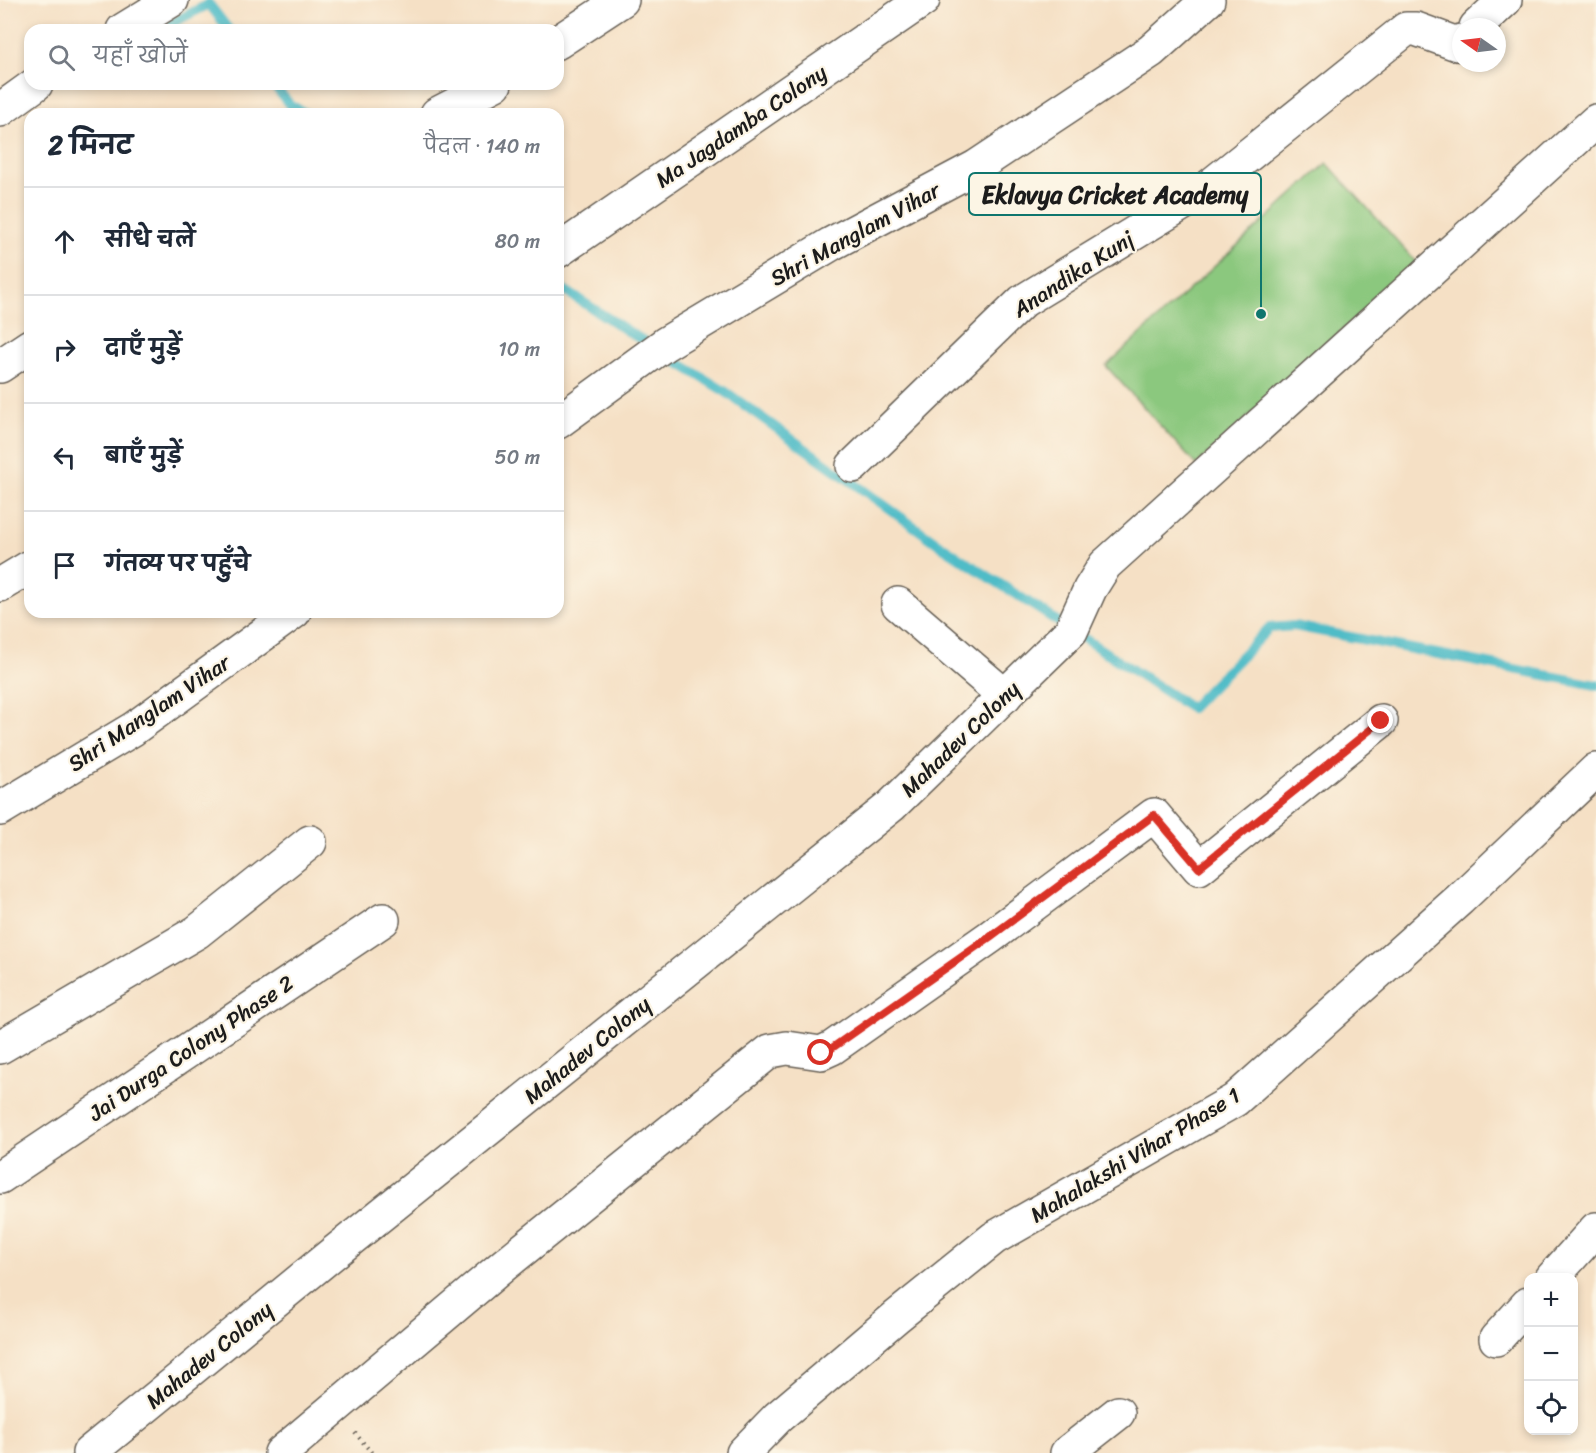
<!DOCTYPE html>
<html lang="hi">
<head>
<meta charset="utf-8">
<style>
	:root { --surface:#fff; --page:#f2f2f3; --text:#1f2937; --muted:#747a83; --line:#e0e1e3 }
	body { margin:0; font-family:Sriracha,"Playpen Sans Deva",sans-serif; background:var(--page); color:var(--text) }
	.controls { position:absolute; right:18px; bottom:18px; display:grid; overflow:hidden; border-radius:12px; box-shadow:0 3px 9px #0003 }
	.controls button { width:54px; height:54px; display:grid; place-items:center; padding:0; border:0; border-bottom:2px solid var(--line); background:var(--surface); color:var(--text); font:30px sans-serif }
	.compass { position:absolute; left:1452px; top:18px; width:54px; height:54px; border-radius:50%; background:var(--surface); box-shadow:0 3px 9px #0003; rotate:284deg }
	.stop { position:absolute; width:18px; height:18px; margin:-14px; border:4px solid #d93025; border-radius:50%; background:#fff }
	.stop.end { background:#d93025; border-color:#fff; box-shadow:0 2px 6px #0008 }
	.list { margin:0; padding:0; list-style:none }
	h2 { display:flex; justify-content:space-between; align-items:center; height:78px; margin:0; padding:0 24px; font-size:26px }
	h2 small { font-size:20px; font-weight:400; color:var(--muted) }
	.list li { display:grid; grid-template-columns:39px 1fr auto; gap:18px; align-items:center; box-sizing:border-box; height:108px; padding:0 24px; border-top:2px solid var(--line) }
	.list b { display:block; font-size:22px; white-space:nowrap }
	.list em { font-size:20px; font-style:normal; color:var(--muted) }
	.icon { flex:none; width:33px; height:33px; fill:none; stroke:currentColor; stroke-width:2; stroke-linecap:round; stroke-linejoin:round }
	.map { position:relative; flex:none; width:1596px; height:1453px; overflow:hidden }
	.search { position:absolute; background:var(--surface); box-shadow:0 3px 9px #0003; left:24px; top:24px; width:540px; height:66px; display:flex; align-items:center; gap:15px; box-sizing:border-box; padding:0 21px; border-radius:18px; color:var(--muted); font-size:22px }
	.panel { position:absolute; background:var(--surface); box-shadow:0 3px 9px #0003; left:24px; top:108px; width:540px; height:510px; border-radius:18px }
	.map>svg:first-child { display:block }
</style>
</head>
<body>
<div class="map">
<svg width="1596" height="1453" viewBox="0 0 1596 1453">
	<rect width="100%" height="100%" fill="#fcf5e5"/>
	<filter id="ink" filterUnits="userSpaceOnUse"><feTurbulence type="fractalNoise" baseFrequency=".0167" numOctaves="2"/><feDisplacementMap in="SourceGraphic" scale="12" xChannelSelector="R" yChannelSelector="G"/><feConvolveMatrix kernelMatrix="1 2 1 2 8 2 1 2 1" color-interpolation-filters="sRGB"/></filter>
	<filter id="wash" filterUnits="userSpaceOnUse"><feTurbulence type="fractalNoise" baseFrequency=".008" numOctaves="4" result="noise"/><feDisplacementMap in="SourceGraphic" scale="24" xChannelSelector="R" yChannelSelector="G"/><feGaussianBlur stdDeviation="1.35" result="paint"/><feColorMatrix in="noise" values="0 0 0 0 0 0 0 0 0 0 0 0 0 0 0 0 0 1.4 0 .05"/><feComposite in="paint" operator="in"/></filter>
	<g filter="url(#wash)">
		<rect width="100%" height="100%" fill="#f5e0c5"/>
		<!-- green -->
		<path fill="#8bc87e" stroke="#54724d" stroke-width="1.5" d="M1327,163L1416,262L1196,465L1106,366Z"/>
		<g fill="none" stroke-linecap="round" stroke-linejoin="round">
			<!-- stream -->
			<g stroke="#4fbcc7" stroke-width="10">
				<path d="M172,23L209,4L229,30"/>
				<path d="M273,84L290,105L307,114"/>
				<path d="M558,286L645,342"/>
				<path d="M667,356L726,392L940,545L1191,708L1269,628L1294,626L1596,685"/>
			</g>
		</g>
	</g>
	<g filter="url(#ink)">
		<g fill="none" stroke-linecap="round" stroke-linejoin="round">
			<defs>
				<g id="minor">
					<path d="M1476,27L1505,0"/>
					<path d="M123,30L172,0"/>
					<path d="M558,42L622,0"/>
					<path d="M0,110L36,84"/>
					<path d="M437,114L495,84"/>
					<path d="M558,251L923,0"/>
					<path d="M0,366L30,346"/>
					<path d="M558,422L665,344L831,244L976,167L1151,51L1208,0"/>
					<path d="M853,466L1023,301L1205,190L1406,29H1416L1457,44L1461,41"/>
					<path d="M0,585L30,567"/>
					<path d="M898,604L1005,696"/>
					<path d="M0,809L133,729L294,612"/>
					<path d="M0,1047L197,932L310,842"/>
					<path d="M0,1177L383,920"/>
					<path d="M1552,1278L1596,1229"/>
					<path d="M1496,1339L1528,1304"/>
					<path d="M89,1453L331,1255L891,806L1071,631L1090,589L1105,565L1596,121"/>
					<path d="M281,1453L504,1265L770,1051L787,1048L821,1053L832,1048L990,937L1154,815L1199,868L1381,721"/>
					<path d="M743,1453L778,1417L896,1317L994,1238L1235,1100L1460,899L1596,770"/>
					<path d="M1067,1453L1118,1413"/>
				</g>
			</defs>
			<!-- minor casing -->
			<use href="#minor" stroke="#686157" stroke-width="36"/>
			<!-- path -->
			<path stroke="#686157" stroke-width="4" stroke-dasharray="1.5 4.5" stroke-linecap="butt" d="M355,1433L372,1453"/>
			<!-- minor -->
			<use href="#minor" stroke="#fff" stroke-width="33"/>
		</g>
	</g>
	<g fill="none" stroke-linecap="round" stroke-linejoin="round" filter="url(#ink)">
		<!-- route -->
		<path stroke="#d93025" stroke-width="8" d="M821,1053L832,1048L990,937L1154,815L1199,868L1381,721"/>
	</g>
	<g text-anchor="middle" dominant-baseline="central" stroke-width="4.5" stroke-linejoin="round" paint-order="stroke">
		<!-- street labels -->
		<g font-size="22" fill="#1c1c1c" stroke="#fcf5e5">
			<text transform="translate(741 126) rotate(-34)">Ma Jagdamba Colony</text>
			<text transform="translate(855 234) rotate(-29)">Shri Manglam Vihar</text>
			<text transform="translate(1073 274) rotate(-33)">Anandika Kunj</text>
			<text transform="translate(149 713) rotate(-34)">Shri Manglam Vihar</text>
			<text transform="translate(960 739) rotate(-44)">Mahadev Colony</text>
			<text transform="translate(191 1048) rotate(-34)">Jai Durga Colony Phase 2</text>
			<text transform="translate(587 1050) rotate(-39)">Mahadev Colony</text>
			<text transform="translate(1135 1155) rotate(-31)">Mahalakshi Vihar Phase 1</text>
			<text transform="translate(209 1355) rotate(-39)">Mahadev Colony</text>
		</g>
	</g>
	<!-- callouts -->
	<path fill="none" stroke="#0f766e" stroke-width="2" d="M1261 314L1261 194"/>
	<circle fill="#0f766e" stroke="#fcf5e5" stroke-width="2" cx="1261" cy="314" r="6"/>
	<rect fill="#fcf5e5" stroke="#0f766e" stroke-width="2" x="969" y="173" width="292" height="42" rx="6"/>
	<g font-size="24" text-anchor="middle" font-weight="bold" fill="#1c1c1c">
		<text x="1115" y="203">Eklavya Cricket Academy</text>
	</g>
</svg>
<div class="controls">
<button>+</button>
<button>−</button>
<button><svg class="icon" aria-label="locate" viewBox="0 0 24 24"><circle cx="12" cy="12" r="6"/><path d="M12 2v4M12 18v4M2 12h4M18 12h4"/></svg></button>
</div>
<svg class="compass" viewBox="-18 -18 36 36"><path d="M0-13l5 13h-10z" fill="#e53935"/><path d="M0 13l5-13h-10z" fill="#747a83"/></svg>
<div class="stop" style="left:821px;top:1053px"></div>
<div class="stop end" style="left:1381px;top:721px"></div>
<div class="search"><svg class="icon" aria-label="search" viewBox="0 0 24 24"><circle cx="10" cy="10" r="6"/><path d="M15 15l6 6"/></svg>यहाँ खोजें</div>
<section class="panel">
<h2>2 मिनट<small>पैदल · 140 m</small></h2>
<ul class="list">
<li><svg class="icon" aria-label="ahead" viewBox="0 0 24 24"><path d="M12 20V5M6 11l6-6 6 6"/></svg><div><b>सीधे चलें</b></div><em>80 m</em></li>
<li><svg class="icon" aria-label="right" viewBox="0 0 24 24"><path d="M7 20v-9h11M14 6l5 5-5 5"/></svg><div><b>दाएँ मुड़ें</b></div><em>10 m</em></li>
<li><svg class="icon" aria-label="left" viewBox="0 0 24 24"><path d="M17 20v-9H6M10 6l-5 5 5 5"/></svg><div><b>बाएँ मुड़ें</b></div><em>50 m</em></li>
<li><svg class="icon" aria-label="arrive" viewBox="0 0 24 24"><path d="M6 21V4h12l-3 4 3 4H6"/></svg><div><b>गंतव्य पर पहुँचे</b></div></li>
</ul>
</section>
</div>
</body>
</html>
